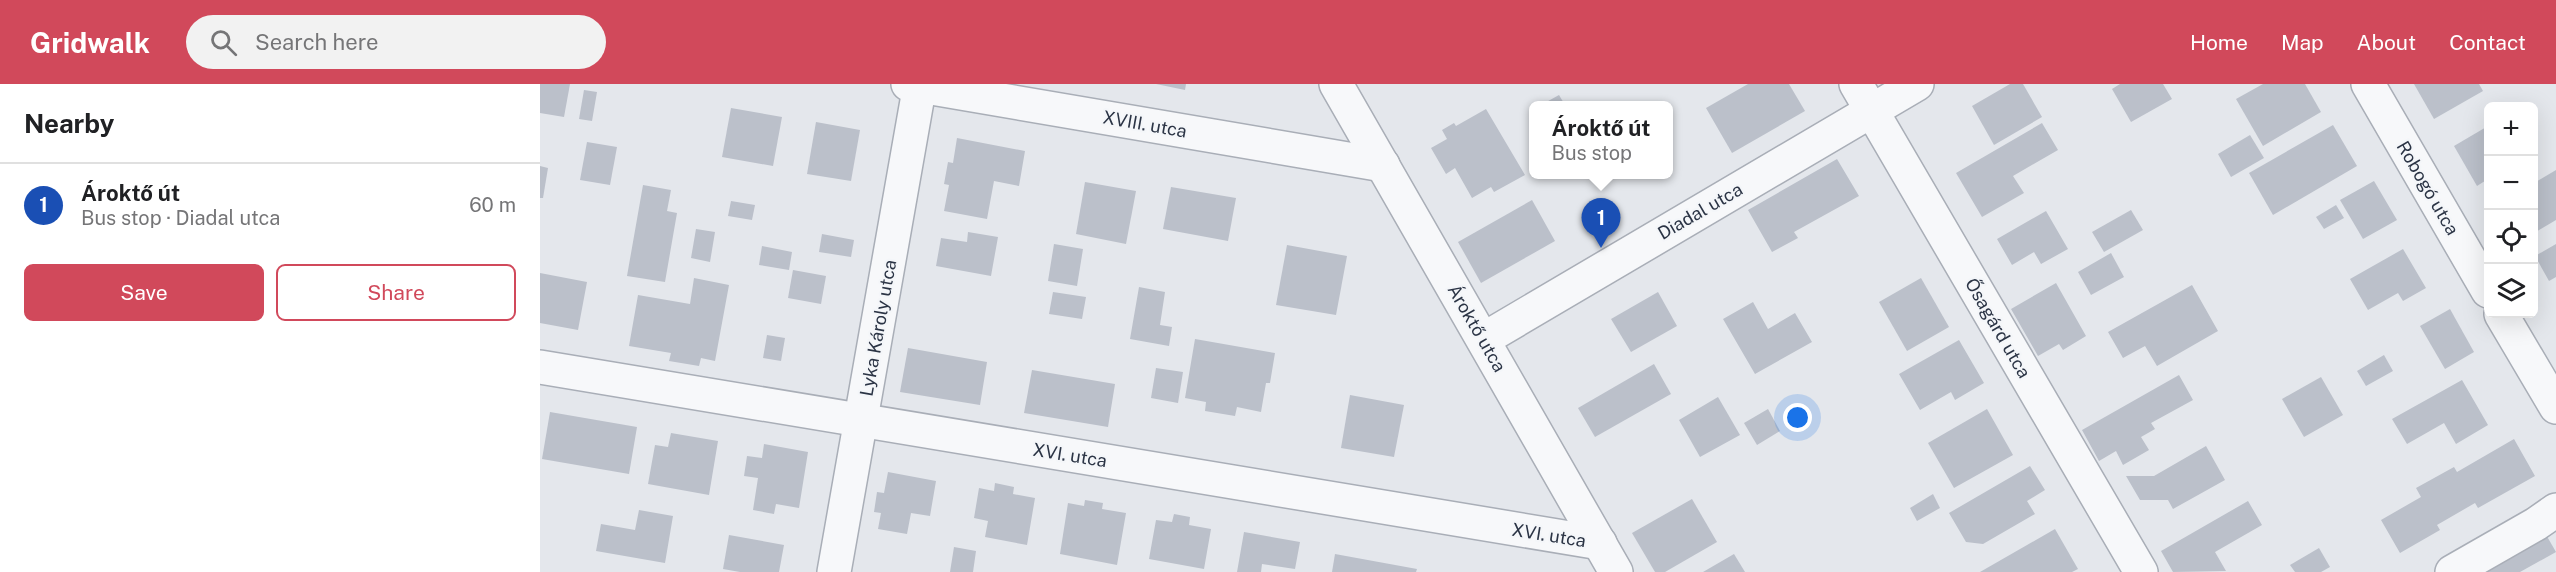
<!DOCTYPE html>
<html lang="en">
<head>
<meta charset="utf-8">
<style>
	:root { --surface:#fff; --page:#f2f2f2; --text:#202124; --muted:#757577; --line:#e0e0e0; --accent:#d1495b }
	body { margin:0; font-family:"Public Sans",sans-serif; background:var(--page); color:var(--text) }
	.controls { position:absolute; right:18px; top:18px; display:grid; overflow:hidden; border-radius:9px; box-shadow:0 6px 24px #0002 }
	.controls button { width:54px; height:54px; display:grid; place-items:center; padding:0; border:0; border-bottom:2px solid var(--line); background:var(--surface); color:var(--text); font:30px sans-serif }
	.you { position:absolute; left:1258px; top:334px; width:21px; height:21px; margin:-15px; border:4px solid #fff; border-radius:50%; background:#1a73e8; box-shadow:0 0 0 9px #1a73e833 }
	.badge { display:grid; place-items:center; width:39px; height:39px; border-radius:50%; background:var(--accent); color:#fff; font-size:20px; font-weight:700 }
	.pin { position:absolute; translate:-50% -50px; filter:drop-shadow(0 2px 3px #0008) }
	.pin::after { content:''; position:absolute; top:32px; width:21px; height:18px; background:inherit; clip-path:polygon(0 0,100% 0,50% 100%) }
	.popup { position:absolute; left:989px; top:17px; width:144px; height:78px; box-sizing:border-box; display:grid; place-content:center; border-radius:9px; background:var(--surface); filter:drop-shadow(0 2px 4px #0005); font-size:20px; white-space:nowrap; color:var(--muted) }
	.popup b { font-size:22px; color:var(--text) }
	.popup::after { content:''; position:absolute; left:50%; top:100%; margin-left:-12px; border:12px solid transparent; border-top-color:var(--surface) }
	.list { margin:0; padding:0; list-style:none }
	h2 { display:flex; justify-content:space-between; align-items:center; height:78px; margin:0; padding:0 24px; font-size:26px }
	h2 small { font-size:20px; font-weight:400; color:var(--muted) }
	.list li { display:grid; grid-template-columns:39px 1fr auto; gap:18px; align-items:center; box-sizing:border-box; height:84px; padding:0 24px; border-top:2px solid var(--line) }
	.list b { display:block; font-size:22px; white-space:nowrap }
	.list p { margin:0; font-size:20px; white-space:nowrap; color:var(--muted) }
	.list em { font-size:20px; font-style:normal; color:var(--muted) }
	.actions { display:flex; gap:12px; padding:18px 24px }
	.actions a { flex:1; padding:14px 0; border:2px solid var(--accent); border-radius:9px; text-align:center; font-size:21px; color:var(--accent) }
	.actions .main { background:var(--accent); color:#fff }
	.icon { flex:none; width:33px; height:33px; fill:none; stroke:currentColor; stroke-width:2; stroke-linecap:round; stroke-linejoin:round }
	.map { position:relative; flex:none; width:2016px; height:488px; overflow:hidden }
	header { display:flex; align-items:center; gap:36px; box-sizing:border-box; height:84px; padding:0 30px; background:var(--accent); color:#fff }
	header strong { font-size:28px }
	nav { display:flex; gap:33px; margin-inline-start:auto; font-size:21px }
	.search { width:420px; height:54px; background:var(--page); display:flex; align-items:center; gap:15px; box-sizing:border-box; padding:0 21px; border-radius:33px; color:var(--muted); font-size:22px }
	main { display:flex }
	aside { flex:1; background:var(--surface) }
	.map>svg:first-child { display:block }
</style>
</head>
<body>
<header>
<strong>Gridwalk</strong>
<div class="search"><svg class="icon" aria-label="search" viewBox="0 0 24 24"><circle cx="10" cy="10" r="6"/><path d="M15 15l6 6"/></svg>Search here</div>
<nav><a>Home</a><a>Map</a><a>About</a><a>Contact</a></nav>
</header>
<main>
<aside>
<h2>Nearby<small></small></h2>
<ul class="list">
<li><span class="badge" style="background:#1a4fb4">1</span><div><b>Ároktő út</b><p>Bus stop · Diadal utca</p></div><em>60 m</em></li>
</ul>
<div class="actions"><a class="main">Save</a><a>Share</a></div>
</aside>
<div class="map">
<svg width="2016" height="488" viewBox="0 0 2016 488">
	<rect width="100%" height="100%" fill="#e4e7ec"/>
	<!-- building -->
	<g fill="#bbc0ca">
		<path d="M0,0H30L24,33L0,29Z"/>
		<path d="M616,0H646L645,6Z"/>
		<path d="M1208,0H1249L1265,27L1192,69L1166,24Z"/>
		<path d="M1470,0H1483L1502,33L1454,61L1432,22Z"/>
		<path d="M1580,0H1623L1632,15L1591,38L1572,5Z"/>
		<path d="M1723,0H1765L1781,28L1723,62L1696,15Z"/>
		<path d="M1874,0H1939L1943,7L1894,35Z"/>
		<path d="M44,6L57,8L52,37L39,35Z"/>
		<path d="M1019,11L1025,21H1001Z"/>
		<path d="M191,24L242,33L233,82L182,73Z"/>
		<path d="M946,25L985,91L954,108L951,103L932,114L915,84L906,90L891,64L907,55L902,46L914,39L916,42Z"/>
		<path d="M276,38L320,46L311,97L267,90Z"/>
		<path d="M1502,39L1518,66L1473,92L1484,109L1442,133L1416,89Z"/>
		<path d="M1793,41L1817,82L1733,131L1709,89Z"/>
		<path d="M1948,42V95L1937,102L1914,62Z"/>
		<path d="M1710,51L1724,74L1691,93L1678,70Z"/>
		<path d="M417,54L485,67L479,102L454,97L447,135L404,127L409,101L404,100L408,78L413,79Z"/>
		<path d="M47,58L77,63L70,101L40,96Z"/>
		<path d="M1297,75L1319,112L1254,148L1258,154L1232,168L1208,126Z"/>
		<path d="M0,82L8,84L3,114H0Z"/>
		<path d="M2016,86V136L1994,149V99Z"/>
		<path d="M1834,97L1857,136L1823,155L1800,116Z"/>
		<path d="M545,98L596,107L586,160L536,150Z"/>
		<path d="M103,101L131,106L127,127L137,129L125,198L87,192Z"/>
		<path d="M631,103L696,114L688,157L623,145Z"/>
		<path d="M992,116L1015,157L941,199L918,158Z"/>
		<path d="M191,117L215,121L212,136L188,132Z"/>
		<path d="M1796,121L1804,134L1784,145L1776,133Z"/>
		<path d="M1591,126L1603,146L1564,168L1552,148Z"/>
		<path d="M1506,127L1528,165L1501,180L1494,168L1472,181L1457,155Z"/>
		<path d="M156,145L175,148L170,178L151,174Z"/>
		<path d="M428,148L458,153L451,192L396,182L401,154L427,158Z"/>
		<path d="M282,150L314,156L311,173L279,168Z"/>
		<path d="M514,160L543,165L537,202L508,197Z"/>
		<path d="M2016,160V193L2009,197L1995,172Z"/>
		<path d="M747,161L807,172L796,231L736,221Z"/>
		<path d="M222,162L252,168L249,186L219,181Z"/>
		<path d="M1863,165L1886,204L1863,217L1858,209L1828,226L1810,195Z"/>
		<path d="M1571,169L1584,193L1551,211L1538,188Z"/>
		<path d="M253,186L286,192L281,220L248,214Z"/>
		<path d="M0,189L47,198L38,246L0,239Z"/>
		<path d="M154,194L189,201L175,277L161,274L159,282L129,277L131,269L89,262L98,211L150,220Z"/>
		<path d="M1381,194L1409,243L1367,267L1339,218Z"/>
		<path d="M1516,199L1546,252L1523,266L1519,260L1498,272L1471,225Z"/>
		<path d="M1652,201L1678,247L1617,282L1605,262L1583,274L1568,248Z"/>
		<path d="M599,203L625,208L620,241L632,243L629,262L590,255Z"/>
		<path d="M513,208L546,213L542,235L509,230Z"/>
		<path d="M1118,208L1137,242L1091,268L1071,235Z"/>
		<path d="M1213,218L1228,245L1255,229L1272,258L1215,290L1183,235Z"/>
		<path d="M1910,225L1934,268L1905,285L1880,242Z"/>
		<path d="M227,251L245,254L241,277L223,274Z"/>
		<path d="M655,255L735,269L730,299H726L721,328L697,323L695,332L665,327L666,318L645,314Z"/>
		<path d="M1419,256L1444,299L1415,316L1411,308L1380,326L1359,290Z"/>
		<path d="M368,264L447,278L440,321L360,308Z"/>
		<path d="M1844,271L1853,287L1826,302L1817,287Z"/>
		<path d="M1114,280L1131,310L1055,353L1038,324Z"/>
		<path d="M616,284L643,288L638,319L611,314Z"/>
		<path d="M492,286L575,300L568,343L484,329Z"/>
		<path d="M1639,291L1653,316L1611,339L1615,345L1601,353L1609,366L1583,381L1576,367L1559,377L1542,346Z"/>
		<path d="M1781,293L1803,331L1764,353L1742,315Z"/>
		<path d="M1922,296L1948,341L1916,360L1904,339L1867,360L1852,335Z"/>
		<path d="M810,311L864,321L854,373L801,364Z"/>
		<path d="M1178,313L1200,351L1160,373L1139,336Z"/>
		<path d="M1228,325L1240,347L1217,361L1204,339Z"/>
		<path d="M1447,325L1473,371L1414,404L1388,359Z"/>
		<path d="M10,328L97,343L89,390L2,375Z"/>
		<path d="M131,349L178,357L169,411L108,400L115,361L128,363Z"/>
		<path d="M1974,355L1995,392L1938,424L1935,419L1897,441L1900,446L1860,469L1841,436L1881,413L1876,404L1914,383L1917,388Z"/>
		<path d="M224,360L268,368L259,424L236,420L234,430L213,426L218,394L204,392L207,372L222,374Z"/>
		<path d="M1666,362L1685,396L1633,425L1628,416H1600L1586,392H1614Z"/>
		<path d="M1490,382L1505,406L1487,417L1495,430L1443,460L1426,458L1409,429Z"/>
		<path d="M348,388L396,397L390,432L371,429L367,450L338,445L341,429L334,428L337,408L344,409Z"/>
		<path d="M455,399L474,403L473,410L495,414L487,461L445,453L448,437L434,434L439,404L454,407Z"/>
		<path d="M1393,410L1400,424L1377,437L1370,424Z"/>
		<path d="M1152,415L1177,458L1125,488H1115L1092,449Z"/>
		<path d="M545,416L563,419L562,425L586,429L577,481L520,470L528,419L544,422Z"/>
		<path d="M1708,417L1722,441L1675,468L1686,487L1633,488L1621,467Z"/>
		<path d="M99,426L133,432L125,479L56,467L61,440L95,446Z"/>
		<path d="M634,430L650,433L649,441L671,445L664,485L609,475L616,436L632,438Z"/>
		<path d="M2001,442L2016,468L1980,488H1942Z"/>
		<path d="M1515,445L1538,485L1532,488H1440Z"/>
		<path d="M704,448L760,458L755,485L722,480L721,488H697Z"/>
		<path d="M189,451L244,461L239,488H200L183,485Z"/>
		<path d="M414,463L436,467L433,488H410Z"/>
		<path d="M1779,464L1790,483L1781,488H1755L1750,481Z"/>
		<path d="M795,470L877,485L876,488H792Z"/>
		<path d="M1194,470L1205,488H1163Z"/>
	</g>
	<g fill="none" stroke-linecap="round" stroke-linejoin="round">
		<defs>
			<g id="minor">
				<path d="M368,0L843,81"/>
				<path d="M796,0L1076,488"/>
				<path d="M1316,0L1601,488"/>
				<path d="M1828,0L1948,207"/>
				<path d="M1961,230L2016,323"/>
				<path d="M944,255L1377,0"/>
				<path d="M0,283L1060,459"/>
				<path d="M294,488L380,0"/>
				<path d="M1912,488L1996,440L2016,426"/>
			</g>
		</defs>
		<!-- minor casing -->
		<use href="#minor" stroke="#a9aeb7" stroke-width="36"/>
		<!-- minor -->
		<use href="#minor" stroke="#f7f8fa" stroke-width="33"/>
	</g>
	<g text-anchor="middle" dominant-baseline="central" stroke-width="4.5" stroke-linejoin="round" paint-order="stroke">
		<!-- street labels -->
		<g font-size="18" fill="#2b3445" stroke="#f4f6f9">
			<text transform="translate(605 40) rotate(10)">XVIII. utca</text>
			<text transform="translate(1888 104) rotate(60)">Robogó utca</text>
			<text transform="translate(1160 127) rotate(-30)">Diadal utca</text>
			<text transform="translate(338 244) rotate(-80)">Lyka Károly utca</text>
			<text transform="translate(937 244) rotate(60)">Ároktő utca</text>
			<text transform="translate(1458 244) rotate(60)">Ősagárd utca</text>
			<text transform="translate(530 371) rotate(9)">XVI. utca</text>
			<text transform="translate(1009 451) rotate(9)">XVI. utca</text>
		</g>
	</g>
</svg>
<div class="controls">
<button>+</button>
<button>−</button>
<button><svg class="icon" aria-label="locate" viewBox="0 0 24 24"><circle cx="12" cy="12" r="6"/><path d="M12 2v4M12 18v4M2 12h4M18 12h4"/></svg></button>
<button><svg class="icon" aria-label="layers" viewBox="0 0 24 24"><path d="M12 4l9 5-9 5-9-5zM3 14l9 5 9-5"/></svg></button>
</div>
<div class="you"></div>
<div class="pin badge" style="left:1061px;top:164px;background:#1a4fb4">1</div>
<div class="popup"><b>Ároktő út</b>Bus stop</div>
</div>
</main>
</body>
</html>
